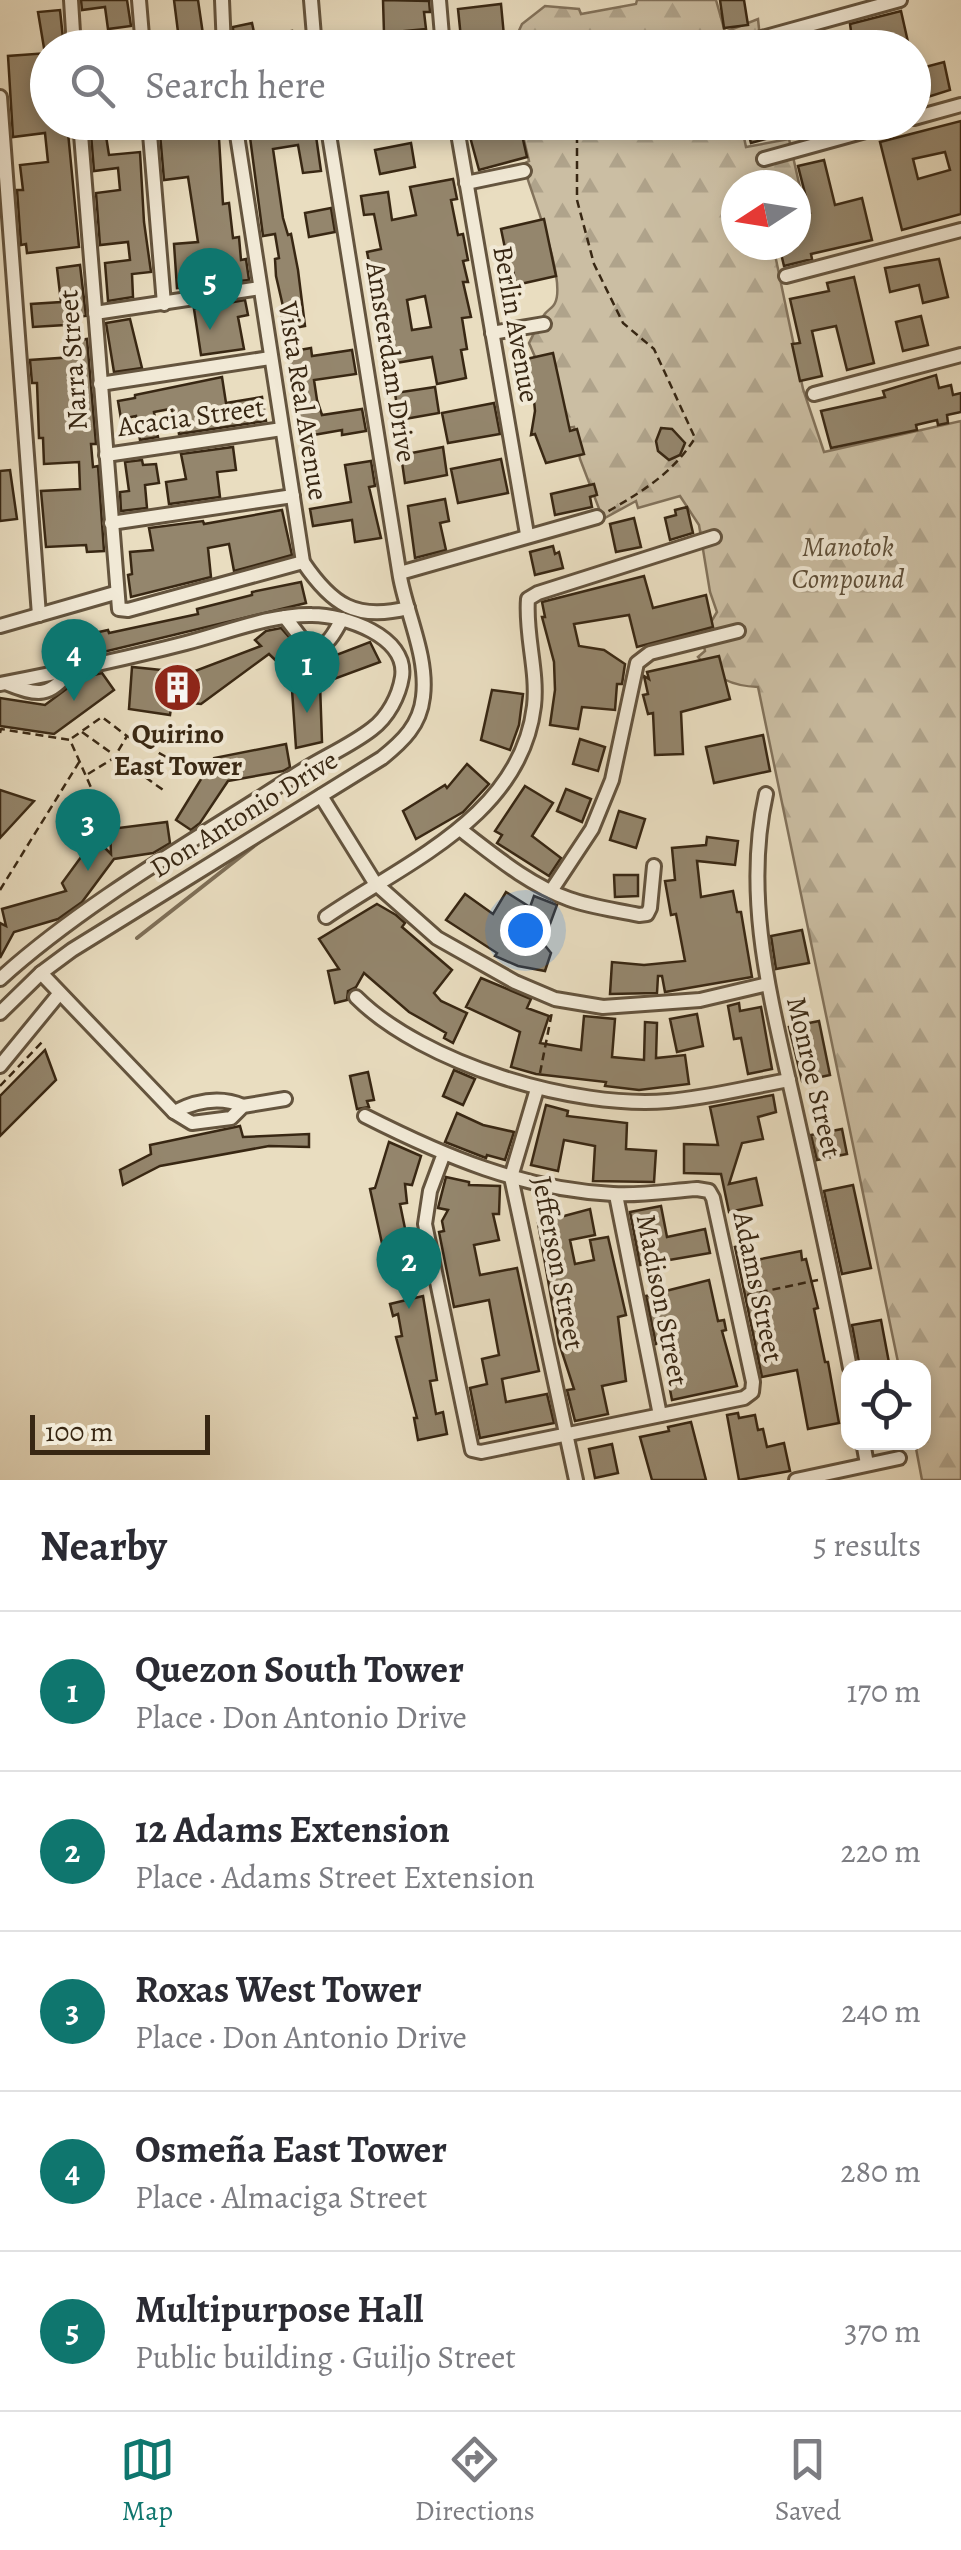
<!DOCTYPE html>
<html lang="en">
<head>
<meta charset="utf-8">
<style>
	:root { --surface:#fff; --page:#f2f2f3; --text:#2b2b33; --muted:#7c7c81; --line:#e1e1e2; --accent:#0f766e }
	body { margin:0; font-family:Alegreya,serif; background:var(--page); color:var(--text) }
	.controls { position:absolute; right:30px; bottom:30px; display:grid; overflow:hidden; border-radius:20px; box-shadow:0 5px 15px #0003 }
	.controls button { width:90px; height:90px; display:grid; place-items:center; padding:0; border:0; border-bottom:2px solid var(--line); background:var(--surface); color:var(--text); font:50px sans-serif }
	.compass { position:absolute; left:721px; top:170px; width:90px; height:90px; border-radius:50%; background:var(--surface); box-shadow:0 5px 15px #0003; rotate:258deg }
	.scale { position:absolute; left:30px; bottom:25px; width:180px; box-sizing:border-box; padding-left:10px; border:5px solid #382713; border-top:0; font-size:28px; line-height:35px; white-space:nowrap; color:#382713; -webkit-text-stroke:8px #f1e9d6; paint-order:stroke }
	.you { position:absolute; left:525px; top:930px; width:35px; height:35px; margin:-25px; border:8px solid #fff; border-radius:50%; background:#1a73e8; box-shadow:0 0 0 15px #1a73e833 }
	.badge { display:grid; place-items:center; width:65px; height:65px; border-radius:50%; background:var(--accent); color:#fff; font-size:32px; font-weight:700 }
	.pin { position:absolute; translate:-50% -82px; filter:drop-shadow(0 2px 5px #0008) }
	.pin::after { content:''; position:absolute; top:52px; width:35px; height:30px; background:inherit; clip-path:polygon(0 0,100% 0,50% 100%) }
	.list { margin:0; padding:0; list-style:none }
	h2 { display:flex; justify-content:space-between; align-items:center; height:130px; margin:0; padding:0 40px; font-size:42px }
	h2 small { font-size:32px; font-weight:400; color:var(--muted) }
	.list li { display:grid; grid-template-columns:65px 1fr auto; gap:30px; align-items:center; box-sizing:border-box; height:160px; padding:0 40px; border-top:2px solid var(--line) }
	.list b { display:block; font-size:38px; white-space:nowrap }
	.list p { margin:0; font-size:32px; white-space:nowrap; color:var(--muted) }
	.list em { font-size:32px; font-style:normal; color:var(--muted) }
	.icon { flex:none; width:55px; height:55px; fill:none; stroke:currentColor; stroke-width:2; stroke-linecap:round; stroke-linejoin:round }
	.map { position:relative; flex:none; width:961px; height:1480px; overflow:hidden }
	.search { position:absolute; background:var(--surface); box-shadow:0 5px 15px #0003; left:30px; right:30px; top:30px; height:110px; display:flex; align-items:center; gap:25px; box-sizing:border-box; padding:0 35px; border-radius:55px; color:var(--muted); font-size:38px }
	.sheet { height:930px; background:var(--surface) }
	nav { display:flex; justify-content:space-around; align-items:center; box-sizing:border-box; height:140px; border-top:2px solid var(--line); background:var(--surface); font-size:28px; color:var(--muted) }
	nav a { display:grid; justify-items:center; gap:5px }
	nav .on { color:var(--accent) }
	.map>svg:first-child { display:block }
</style>
</head>
<body>
<div class="map">
<svg width="961" height="1480" viewBox="0 0 961 1480">
	<defs>
		<pattern id="forest-firs" width="22" height="20" patternUnits="userSpaceOnUse" patternTransform="scale(2.5)"><rect width="22" height="20" fill="#cbbea3"/><path d="M5 1l3.5 6h-7zM16 11l3.5 6h-7z" fill="#afa38b"/></pattern>
	</defs>
	<rect width="100%" height="100%" fill="#e9ddc0"/>
	<filter id="stains"><feTurbulence type="fractalNoise" baseFrequency=".002" numOctaves="4"/><feColorMatrix values="0 0 0 0 .2 0 0 0 0 .09 0 0 0 0 .02 0 0 0 .5 -.17"/></filter>
	<radialGradient id="worn" r=".72"><stop offset=".6" stop-color="#630" stop-opacity="0"/><stop offset="1" stop-color="#630" stop-opacity=".3"/></radialGradient>
	<!-- forest -->
	<g fill="url(#forest-firs)" stroke="#82725b" stroke-width="2.5">
		<path d="M637,0H716L725,32L758,19L761,47L511,48L522,24L545,6L579,9L581,14L636,4Z"/>
		<path d="M520,123H741L746,147L789,139L805,210L796,212V185H736V245H773L803,389L824,452L961,421V1480H922L915,1443L924,1442V1368L899,1367L758,687C731,686 716,678 698,657L705,651L702,637L717,612L710,592L699,525L680,496L638,508L636,501L603,519L580,459L574,427L560,429L548,387L529,343C534,334 538,323 544,315C547,310 553,308 555,303C567,279 530,191 523,164L529,161Z"/>
	</g>
	<g fill="none" stroke-linecap="round" stroke-linejoin="round">
		<!-- stream -->
		<path stroke="#7e6f57" stroke-width="4" d="M137,938L263,839"/>
	</g>
	<!-- building -->
	<g fill="#94866d" stroke="#382713" stroke-width="2.5" fill-rule="evenodd">
		<path d="M81,0H127L131,26L108,29L105,7L82,10Z"/>
		<path d="M174,0H198L205,48H180Z"/>
		<path d="M383,0L429,1L430,12H424L426,29L384,33Z"/>
		<path d="M720,0H744L748,25L724,28Z"/>
		<path d="M501,4L504,36L493,37L494,48H462L458,9Z"/>
		<path d="M60,10L64,48H44L38,12Z"/>
		<path d="M901,11L908,42L884,48H803V44L851,31L850,24Z"/>
		<path d="M252,23L255,37L292,31L294,48H234L233,27Z"/>
		<path d="M48,53V122H67L79,247L27,253L26,244L21,245L17,190H23L20,165L48,162L45,133L13,137L8,56Z"/>
		<path d="M944,62L950,90L915,101L914,70Z"/>
		<path d="M961,121V214L902,230L880,142ZM945,152L950,170L918,179L913,159Z"/>
		<path d="M90,122H138L139,132L106,136L109,155L140,152L144,222L151,272L132,274L133,297L108,301L105,263L130,260L128,242L100,245L96,193L120,190L118,168L94,171Z"/>
		<path d="M159,122H218L223,204L229,203L233,238L239,237L241,260L246,259L249,280L177,288L174,244L198,242L188,177L164,180Z"/>
		<path d="M248,122H314L321,171L303,173L298,145L273,149L283,218L288,235L291,234L298,270L305,326L284,330L281,315H285L276,276L275,259L279,258L275,234L263,236Z"/>
		<path d="M466,122H519L527,157L479,170Z"/>
		<path d="M745,122H810L811,127L751,143Z"/>
		<path d="M411,143L415,167L380,174L375,150Z"/>
		<path d="M824,160L835,205L862,198L872,240L811,254L812,259L784,266L779,245H796V217L810,213L798,166Z"/>
		<path d="M453,179L457,199L451,200L458,235L463,234L468,260L463,261L468,282H463L471,317L462,318L467,349L461,350L466,378L437,384L432,357L384,365L380,336L386,335L382,311H385L378,276L372,277L367,252L381,249L374,214L364,215L361,196L388,192L392,220L416,215L410,187ZM425,296L431,327L412,330L407,300Z"/>
		<path d="M331,208L335,232L309,237L305,213Z"/>
		<path d="M544,219L556,276L516,285L513,270L504,272L501,259L507,258L501,229Z"/>
		<path d="M939,259L948,297L923,303L919,285L890,292L885,268Z"/>
		<path d="M80,265L86,316L65,318V325L33,327L31,304L61,302L57,268Z"/>
		<path d="M854,277L874,363L847,370L836,326L812,331L822,376L800,381L792,344L800,343L790,299L829,291L827,283Z"/>
		<path d="M245,300L248,315L238,317L244,349L201,355L194,309Z"/>
		<path d="M921,316L928,345L903,351L896,322Z"/>
		<path d="M130,319L142,368L114,372L106,323Z"/>
		<path d="M87,339L96,444H91L93,467L98,466L104,551L87,552L86,545L46,547L41,491L80,489L79,462L44,464L43,438H39L37,383H32L30,360L73,357L71,341Z"/>
		<path d="M311,348L312,356L352,350L356,374L314,380L317,400L322,415L362,409L366,431L342,435V430L302,437L288,352Z"/>
		<path d="M553,353L570,431L577,429L584,454L546,463L535,434L531,435L535,411L533,390L528,391L522,360Z"/>
		<path d="M936,375L939,388L951,385L953,395L961,393V412L947,415L948,423L938,425L937,420L916,425L917,430L831,448L821,411L885,397L883,391Z"/>
		<path d="M222,377L226,403L262,397L266,421L179,434L175,408L154,412L158,437L140,440L136,416L121,419L118,401L135,398V395Z"/>
		<path d="M435,387L439,413L399,420L395,393Z"/>
		<path d="M494,403L500,434L448,443L442,413Z"/>
		<path d="M661,428L672,429L685,443L680,455L669,460L658,451L656,441Z"/>
		<path d="M233,447L236,470L217,472L220,497L169,504L166,482L186,479L181,454Z"/>
		<path d="M443,447L447,475L405,483L401,455Z"/>
		<path d="M501,459L508,493L458,503L451,469Z"/>
		<path d="M142,460L143,465L156,464L159,483L145,485L147,508L121,511L120,492L129,491L125,462Z"/>
		<path d="M371,461L375,486L369,487L381,538L355,542L352,520L313,526L310,509L351,502L345,465Z"/>
		<path d="M10,470L17,519L0,521V471Z"/>
		<path d="M594,484L597,495L590,497L592,507L555,515L551,494Z"/>
		<path d="M445,499L449,521L440,523L446,550L415,558L408,506Z"/>
		<path d="M687,507L693,533L670,540L665,518L676,515L675,510Z"/>
		<path d="M282,510L292,555L234,571L229,544L208,548L211,577L131,597L128,575L132,574L130,552L153,550L149,528L203,521L204,524Z"/>
		<path d="M634,518L641,547L616,552L610,524Z"/>
		<path d="M553,546L555,554L559,552L563,568L535,575L530,552Z"/>
		<path d="M644,576L653,608L706,595L713,627L637,647L629,615L574,624L579,646L604,650L625,664L622,684H617L615,710L582,707L578,729L550,725L555,690L554,662L542,617H545L542,602Z"/>
		<path d="M301,582L306,603L95,654L90,634L108,630L109,633L198,614L197,609L252,595V592Z"/>
		<path d="M281,628L313,664L370,642L380,662L320,684L322,742L296,748L291,675L269,654L201,704L172,701L170,715L129,709L132,667L190,673L261,646L255,640L266,631Z"/>
		<path d="M719,656L730,699L681,712L683,754L655,755L653,713L648,714L643,695L648,694L644,676L649,679L647,672Z"/>
		<path d="M102,673L114,690L54,734L0,726V698L45,705L81,678Z"/>
		<path d="M492,690L523,694L519,725L510,750L481,740Z"/>
		<path d="M763,735L770,771L714,783L706,747Z"/>
		<path d="M580,739L605,747L598,771L573,764Z"/>
		<path d="M286,744L290,767L283,771L228,781L200,823L191,830L176,820L214,758Z"/>
		<path d="M467,764L489,784L463,812L416,839L403,811L445,785L447,788Z"/>
		<path d="M525,786L553,803L532,836L561,858L549,876L497,843L502,835L495,831Z"/>
		<path d="M566,789L591,799L582,822L557,811Z"/>
		<path d="M0,790L34,801L0,838Z"/>
		<path d="M619,811L645,819L636,848L610,840Z"/>
		<path d="M167,822L170,843L153,853L114,859L82,902L58,919L14,932L0,958V923L6,926L2,909L66,891L62,883L95,838L111,854L110,829Z"/>
		<path d="M707,837L738,841L735,865L697,861L701,897L733,891L737,912H741L752,977L665,992L662,976H658L657,993L610,994L612,962L644,965L685,961L676,914L671,915L665,881L675,880L672,848L706,845Z"/>
		<path d="M614,875H638V896L615,897Z"/>
		<path d="M506,892L530,907L534,896L557,905L543,943L551,953L545,971L518,966L495,956L497,953L446,920L465,894L493,914Z"/>
		<path d="M377,904L396,915L405,923L402,927L452,970L434,993L441,1001L467,1013L453,1043L444,1038L446,1033L409,1012L364,973L356,987L348,991L347,1000L335,1003L328,971L339,969L319,939Z"/>
		<path d="M802,930L809,963L776,969L771,936Z"/>
		<path d="M481,978L531,999L527,1008L549,1016L540,1043L581,1050L584,1016L615,1019L612,1057L644,1060L645,1022L657,1023L656,1058L685,1055L689,1084L639,1090L605,1086L606,1082L536,1074L511,1067L520,1032L466,1007Z"/>
		<path d="M739,1003L740,1011L761,1007L772,1069L748,1074L741,1038L734,1039L728,1006Z"/>
		<path d="M697,1014L703,1046L677,1052L670,1019Z"/>
		<path d="M819,1021L830,1075L802,1081L789,1027Z"/>
		<path d="M45,1050L56,1080L0,1136V1096Z"/>
		<path d="M454,1070L475,1079L463,1105L443,1096Z"/>
		<path d="M368,1072L374,1100L367,1101L369,1107L357,1109L350,1076Z"/>
		<path d="M773,1095L776,1112L758,1117L763,1139L742,1143L729,1184L756,1178L762,1205L729,1212L721,1174L684,1173V1144L718,1145L710,1107Z"/>
		<path d="M546,1105L568,1111L567,1116L627,1123L626,1149L656,1151L654,1182L593,1181L595,1146L564,1140L558,1171L531,1165Z"/>
		<path d="M457,1113L483,1125L514,1132L505,1160L487,1155L486,1158L445,1142Z"/>
		<path d="M240,1126L243,1137L309,1134V1147L269,1146L160,1166L123,1185L120,1170L151,1154L150,1145Z"/>
		<path d="M842,1129L847,1154L817,1160L811,1135Z"/>
		<path d="M389,1142L421,1156L412,1185L405,1184L407,1203L400,1204L408,1243L383,1248L370,1189L375,1188Z"/>
		<path d="M446,1177L469,1182V1185L500,1186L499,1214H493L499,1240L474,1245L480,1275L517,1268L539,1371L502,1379L506,1402L547,1394L554,1423L480,1438L470,1388L487,1384L482,1359L499,1355L489,1300L454,1307L439,1232L444,1231L442,1221L448,1210L438,1208Z"/>
		<path d="M853,1185L871,1268L842,1274L824,1191Z"/>
		<path d="M661,1206L667,1237L705,1229L710,1253L640,1265L630,1212Z"/>
		<path d="M590,1209L595,1235L570,1240L575,1264L594,1260L590,1240L608,1237L626,1315L618,1317L626,1381L602,1386L608,1414L575,1421L567,1390L574,1389L559,1343L538,1223Z"/>
		<path d="M753,1243L756,1260L801,1251L802,1260L806,1259L818,1308L814,1309L825,1362H828L839,1423L808,1429L797,1370L762,1377L735,1247Z"/>
		<path d="M709,1280L718,1321L724,1320L726,1330L722,1331L737,1386L672,1400L661,1343L656,1344L646,1296Z"/>
		<path d="M423,1296L437,1380L430,1381L436,1414L443,1412L447,1434L418,1440L414,1418H417L396,1337L402,1336L398,1314L393,1316L390,1304Z"/>
		<path d="M881,1320L890,1368H860L852,1325Z"/>
		<path d="M738,1413L739,1418L755,1415L758,1430L763,1429L767,1447L784,1443L790,1471L739,1480L727,1415Z"/>
		<path d="M691,1422L706,1480H652L640,1437L669,1431L668,1427Z"/>
		<path d="M612,1444L618,1473L595,1478L589,1449Z"/>
	</g>
	<g fill="none" stroke-linecap="round" stroke-linejoin="round">
		<defs>
			<g id="minor">
				<path d="M71,0L74,48"/>
				<path d="M139,0L143,48"/>
				<path d="M222,0L224,48"/>
				<path d="M311,0L315,48"/>
				<path d="M439,0L443,48"/>
				<path d="M751,41L900,0"/>
				<path d="M0,97L39,615"/>
				<path d="M914,118L961,105"/>
				<path d="M80,122L119,609L128,610L303,562"/>
				<path d="M149,122L164,304"/>
				<path d="M235,122L303,562C332,605 356,621 408,608"/>
				<path d="M456,122L527,534"/>
				<path d="M764,159L898,122"/>
				<path d="M466,183L524,171"/>
				<path d="M786,276L961,230"/>
				<path d="M95,313L260,288"/>
				<path d="M492,333L544,324"/>
				<path d="M100,384L270,358"/>
				<path d="M814,394L961,355"/>
				<path d="M106,455L282,429"/>
				<path d="M111,523L293,496"/>
				<path d="M400,573L597,517"/>
				<path d="M285,617L308,647C328,649 333,635 342,619"/>
				<path d="M0,626L115,593"/>
				<path d="M0,684C62,672 124,659 186,643C225,633 271,614 312,615C344,615 408,636 402,677C399,696 388,717 372,729C349,747 319,759 294,776C197,839 85,902 0,979"/>
				<path d="M8,684C37,696 51,697 70,670"/>
				<path d="M766,794C742,901 773,1007 796,1112C815,1197 834,1282 850,1368"/>
				<path d="M321,796L375,883L437,938L515,982L555,999L603,1007L700,1000L768,984"/>
				<path d="M461,830C495,856 528,884 569,899C591,907 616,910 639,915L647,914L650,908L654,866"/>
				<path d="M551,891L592,829L612,780L637,663L650,653L738,631"/>
				<path d="M326,917C406,862 521,816 534,706C538,671 525,634 528,599L538,593L714,537"/>
				<path d="M41,973L174,1112L192,1123L231,1118L243,1106L285,1099"/>
				<path d="M356,997C423,1064 574,1109 668,1101C708,1098 749,1087 789,1080"/>
				<path d="M0,1013L41,973L72,950L382,758C403,741 420,725 423,697C428,657 407,615 400,577C375,425 352,274 327,122"/>
				<path d="M0,1066L59,994"/>
				<path d="M537,1089L511,1177L576,1480"/>
				<path d="M174,1112C196,1101 220,1096 243,1106"/>
				<path d="M365,1116C446,1157 521,1189 613,1194C640,1196 669,1191 697,1189L709,1191L713,1198L753,1382L752,1392L744,1398L481,1452L472,1450L425,1224L430,1191L443,1156"/>
				<path d="M616,1195L660,1415"/>
				<path d="M863,1442L867,1464"/>
				<path d="M796,1480L899,1458"/>
			</g>
		</defs>
		<!-- minor casing -->
		<use href="#minor" stroke="#64543e" stroke-width="18"/>
		<!-- path -->
		<g stroke="#382713" stroke-width="2.5" stroke-dasharray="8 5" stroke-linecap="butt">
			<path d="M573,48V39"/>
			<path d="M577,122V200L594,264L623,323L654,349L695,438C673,473 643,491 607,512"/>
			<path d="M82,732L166,792"/>
			<path d="M0,733L1,729L70,740L97,801"/>
			<path d="M72,738L102,717L127,736L185,767"/>
			<path d="M88,774L114,758L127,736"/>
			<path d="M0,890L81,759"/>
			<path d="M540,1073L552,1012"/>
			<path d="M0,1086L44,1040"/>
			<path d="M747,1295L818,1280"/>
		</g>
		<!-- minor -->
		<use href="#minor" stroke="#f1e9d6" stroke-width="12"/>
	</g>
	<!-- icons -->
	<defs>
		<symbol id="building-disc" viewBox="-11 -11 22 22"><circle r="9.5" fill="#8f2418" stroke="#f1e9d6"/><path d="M-4-6H4V6H1V3H-1V6H-4ZM-2.5-4.3h1.7v1.8h-1.7ZM.8-4.3h1.7v1.8H.8ZM-2.5-1h1.7V.8h-1.7ZM.8-1h1.7V.8H.8Z" fill="#fff"/></symbol>
	</defs>
	<g fill-rule="evenodd">
		<use href="#building-disc" x="150" y="660" width="55" height="55"/>
	</g>
	<g text-anchor="middle" dominant-baseline="central" stroke-width="8" stroke-linejoin="round" paint-order="stroke">
		<!-- street labels -->
		<g font-size="28" fill="#382713" stroke="#f1e9d6">
			<text transform="translate(516 324) rotate(80)">Berlin Avenue</text>
			<text transform="translate(73 360) rotate(-94)">Narra Street</text>
			<text transform="translate(391 362) rotate(81)">Amsterdam Drive</text>
			<text transform="translate(303 401) rotate(81)">Vista Real Avenue</text>
			<text transform="translate(191 417) rotate(-8)">Acacia Street</text>
			<text transform="translate(244 814) rotate(-32)">Don Antonio Drive</text>
			<text transform="translate(814 1077) rotate(77)">Monroe Street</text>
			<text transform="translate(558 1263) rotate(79)">Jefferson Street</text>
			<text transform="translate(758 1287) rotate(78)">Adams Street</text>
			<text transform="translate(662 1300) rotate(79)">Madison Street</text>
		</g>
		<!-- park labels -->
		<g font-size="28" font-style="italic" fill="#5d4d37" stroke="#f1e9d6">
			<text x="848" y="547">Manotok<tspan x="848" dy="32">Compound</tspan></text>
		</g>
		<!-- poi labels -->
		<g font-size="28" font-weight="bold" fill="#382713" stroke="#f1e9d6">
			<text x="178" y="734">Quirino<tspan x="178" dy="32">East Tower</tspan></text>
		</g>
	</g>
	<rect width="100%" height="100%" filter="url(#stains)"/>
	<rect width="100%" height="100%" fill="url(#worn)"/>
</svg>
<div class="controls">
<button><svg class="icon" aria-label="locate" viewBox="0 0 24 24"><circle cx="12" cy="12" r="6"/><path d="M12 2v4M12 18v4M2 12h4M18 12h4"/></svg></button>
</div>
<svg class="compass" viewBox="-18 -18 36 36"><path d="M0-13l5 13h-10z" fill="#e53935"/><path d="M0 13l5-13h-10z" fill="#7c7c81"/></svg>
<div class="scale">100 m</div>
<div class="you"></div>
<div class="pin badge" style="left:307px;top:713px">1</div>
<div class="pin badge" style="left:409px;top:1309px">2</div>
<div class="pin badge" style="left:88px;top:871px">3</div>
<div class="pin badge" style="left:74px;top:701px">4</div>
<div class="pin badge" style="left:210px;top:330px">5</div>
<div class="search"><svg class="icon" aria-label="search" viewBox="0 0 24 24"><circle cx="10" cy="10" r="6"/><path d="M15 15l6 6"/></svg>Search here</div>
</div>
<section class="sheet">
<h2>Nearby<small>5 results</small></h2>
<ul class="list">
<li><span class="badge">1</span><div><b>Quezon South Tower</b><p>Place · Don Antonio Drive</p></div><em>170 m</em></li>
<li><span class="badge">2</span><div><b>12 Adams Extension</b><p>Place · Adams Street Extension</p></div><em>220 m</em></li>
<li><span class="badge">3</span><div><b>Roxas West Tower</b><p>Place · Don Antonio Drive</p></div><em>240 m</em></li>
<li><span class="badge">4</span><div><b>Osmeña East Tower</b><p>Place · Almaciga Street</p></div><em>280 m</em></li>
<li><span class="badge">5</span><div><b>Multipurpose Hall</b><p>Public building · Guiljo Street</p></div><em>370 m</em></li>
</ul>
</section>
<nav>
<a class="on"><svg class="icon" aria-label="map" viewBox="0 0 24 24"><path d="M3 6l6-2 6 2 6-2v14l-6 2-6-2-6 2zM9 4v14M15 6v14"/></svg>Map</a>
<a><svg class="icon" aria-label="directions" viewBox="0 0 24 24"><path d="M12 3l9 9-9 9-9-9zM9 14v-3h6M13 9l2 2-2 2"/></svg>Directions</a>
<a><svg class="icon" aria-label="saved" viewBox="0 0 24 24"><path d="M7 4h10v16l-5-4-5 4z"/></svg>Saved</a>
</nav>
</body>
</html>
